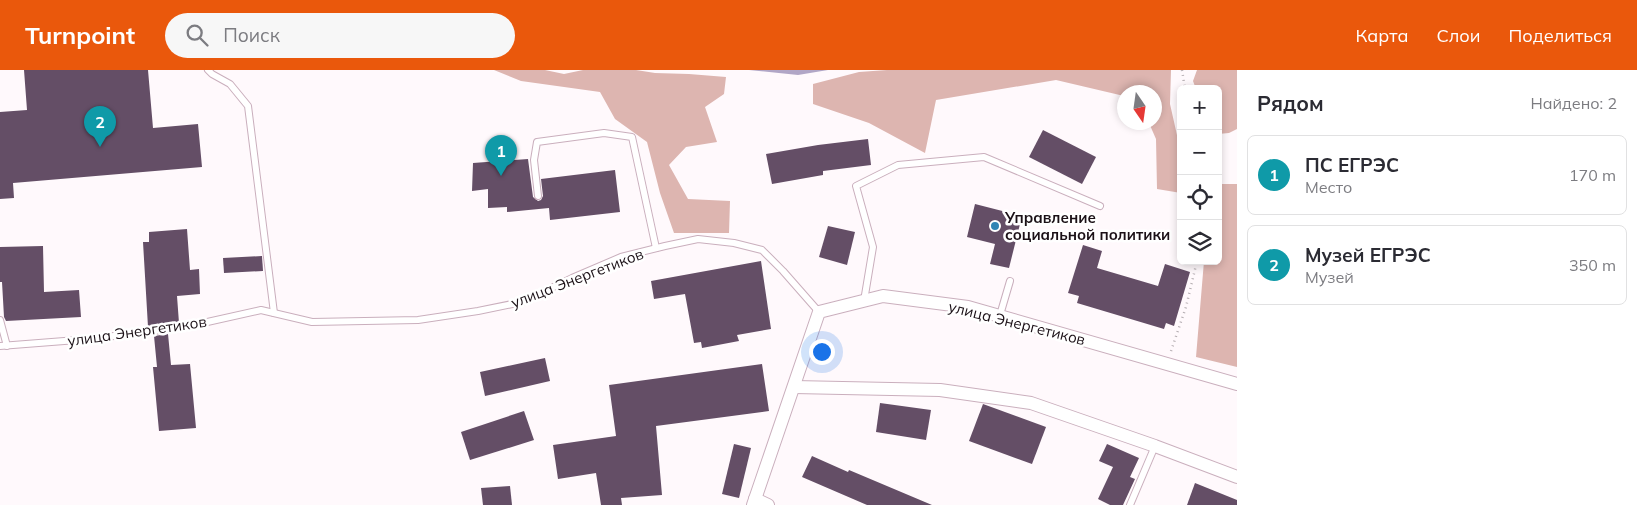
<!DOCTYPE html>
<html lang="ru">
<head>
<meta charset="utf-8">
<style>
	:root { --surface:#fff; --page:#f7f7f7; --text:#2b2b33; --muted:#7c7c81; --line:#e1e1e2; --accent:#ea580c }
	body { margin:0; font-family:Mulish,sans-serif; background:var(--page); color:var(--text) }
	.controls { position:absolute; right:15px; top:15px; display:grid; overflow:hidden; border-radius:8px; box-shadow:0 2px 8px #0003 }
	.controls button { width:45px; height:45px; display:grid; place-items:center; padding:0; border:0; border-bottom:1px solid var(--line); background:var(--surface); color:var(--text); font:25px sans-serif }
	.compass { position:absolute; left:1117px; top:15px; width:45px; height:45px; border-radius:50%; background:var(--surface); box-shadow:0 2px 8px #0003; rotate:167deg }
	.you { position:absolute; left:821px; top:281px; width:18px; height:18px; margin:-12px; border:4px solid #fff; border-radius:50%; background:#1a73e8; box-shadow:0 0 0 8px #1a73e833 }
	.badge { display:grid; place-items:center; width:32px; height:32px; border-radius:50%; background:var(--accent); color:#fff; font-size:16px; font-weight:700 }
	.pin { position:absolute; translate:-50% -41px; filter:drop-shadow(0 1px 2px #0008) }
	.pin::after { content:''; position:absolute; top:26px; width:18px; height:15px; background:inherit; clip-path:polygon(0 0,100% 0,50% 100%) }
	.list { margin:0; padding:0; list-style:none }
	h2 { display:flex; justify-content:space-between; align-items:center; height:65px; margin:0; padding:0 20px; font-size:21px }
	h2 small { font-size:16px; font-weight:400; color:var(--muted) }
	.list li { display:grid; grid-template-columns:32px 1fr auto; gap:15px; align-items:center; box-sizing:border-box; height:80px; margin:0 10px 10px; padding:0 10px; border:1px solid var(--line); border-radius:8px }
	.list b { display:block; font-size:19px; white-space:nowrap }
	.list p { margin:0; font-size:16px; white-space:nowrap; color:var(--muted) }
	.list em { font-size:16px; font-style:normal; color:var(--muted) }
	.icon { flex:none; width:28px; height:28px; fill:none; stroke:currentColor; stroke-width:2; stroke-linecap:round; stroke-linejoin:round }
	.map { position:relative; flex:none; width:1237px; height:435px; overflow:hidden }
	header { display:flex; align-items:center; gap:30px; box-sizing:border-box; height:70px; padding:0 25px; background:var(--accent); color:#fff }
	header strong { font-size:24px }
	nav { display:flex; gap:28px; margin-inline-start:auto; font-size:18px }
	.search { width:350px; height:45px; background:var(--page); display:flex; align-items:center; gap:12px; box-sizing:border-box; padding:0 18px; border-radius:28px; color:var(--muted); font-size:19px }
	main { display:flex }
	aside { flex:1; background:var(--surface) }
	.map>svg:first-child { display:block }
</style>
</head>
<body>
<header>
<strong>Turnpoint</strong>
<div class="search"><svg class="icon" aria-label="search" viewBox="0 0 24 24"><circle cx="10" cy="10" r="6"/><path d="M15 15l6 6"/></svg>Поиск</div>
<nav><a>Карта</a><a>Слои</a><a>Поделиться</a></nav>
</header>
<main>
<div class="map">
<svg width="1237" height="435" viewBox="0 0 1237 435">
	<rect width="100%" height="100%" fill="#fff9fc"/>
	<!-- forest -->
	<g fill="#ddb5b0">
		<path d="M494,0H545L564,4L583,0H636L655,3L689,4L726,7L724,24L705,37L717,72L686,77L669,95L688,129L730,131L729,163H674L660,123L647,72L615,49L600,22L521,11Z"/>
		<path d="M887,0H1171L1170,34L1181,83V123L1157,119L1156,69L1149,53L1154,52V22H1124V26L1056,10L936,30L925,83L869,53L813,34V14L859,2Z"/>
		<path d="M1197,0H1237V59L1229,63L1218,64V19H1196L1193,11Z"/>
		<path d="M1218,114H1237V297L1196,287L1204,191H1218Z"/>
	</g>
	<!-- water -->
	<path fill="#b1a6c6" d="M749,0H828L798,5Z"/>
	<!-- building -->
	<g fill="#644e66">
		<path d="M24,0H148L153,58L198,54L202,97L13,113L14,128L0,129V42L27,40Z"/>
		<path d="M1043,60L1096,87L1082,114L1029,87Z"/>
		<path d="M868,69L871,95L823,101V105L772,114L766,84L818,75Z"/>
		<path d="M528,89L533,127L538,131L541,130L543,126L541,109L615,100L620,142L550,150L549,138L507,142V137L488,138V119L472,121L473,93Z"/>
		<path d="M975,134L1022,146L1009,198L990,194L995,174L967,167Z"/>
		<path d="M828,156L855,162L847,195L819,187Z"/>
		<path d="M187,159L190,200L199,199L200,224L177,226L179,253L148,257L143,172H149V162Z"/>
		<path d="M1083,175L1102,181L1097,198L1158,216L1165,194L1190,202L1174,256L1166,253L1164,259L1077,233L1079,226L1068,223Z"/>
		<path d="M43,176L44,222L79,220L81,247L6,251L4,247L2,212H0V177Z"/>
		<path d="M262,186L263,201L224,203L223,188Z"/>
		<path d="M761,191L771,259L737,265L739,271L702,278L701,272L694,273L685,224L654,229L651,211Z"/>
		<path d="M168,264L171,295L190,294L196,358L159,361L153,297H157L154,266Z"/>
		<path d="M545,288L550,311L485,326L480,302Z"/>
		<path d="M762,294L769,341L656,356L662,425L621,428L622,435H601L596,403L558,409L553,375L616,366L609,315Z"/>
		<path d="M880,333L931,340L926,370L876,362Z"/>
		<path d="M983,334L1046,357L1032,394L969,371Z"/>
		<path d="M524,341L534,370L470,390L461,362Z"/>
		<path d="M734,374L751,378L739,428L722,424Z"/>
		<path d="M1107,374L1139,388L1130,407L1135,409L1123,435H1110L1098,429L1113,397L1099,391Z"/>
		<path d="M812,386L848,402L849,400L932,435H867L802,407Z"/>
		<path d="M1195,413L1237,430V435H1187Z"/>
		<path d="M510,416L512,435H483L481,418Z"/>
	</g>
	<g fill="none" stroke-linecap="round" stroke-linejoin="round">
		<defs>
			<g id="service">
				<path d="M208,0L212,4L230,14L248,36L274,243"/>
				<path d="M538,126L534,90L537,72L604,63L632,67L656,178"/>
				<path d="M864,231L873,177L856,116L898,95L984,87L1100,136"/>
				<path d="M1000,245L1010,211"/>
				<path d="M0,250L7,276"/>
				<path d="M0,276L90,269L185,257L261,240L312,252L418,250L478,241L522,232L572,208L621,187L665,176L698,169L734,173L762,180L783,201L819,242"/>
				<path d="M1130,435L1155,376"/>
			</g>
			<g id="minor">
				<path d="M794,317L940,320L1031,333L1155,376L1237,407"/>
				<path d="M755,429L768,435"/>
				<path d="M753,435L819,242L883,226L968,237L1237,314"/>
			</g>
		</defs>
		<!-- service casing -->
		<use href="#service" stroke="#caafbd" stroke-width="8"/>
		<!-- minor casing -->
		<use href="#minor" stroke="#caafbd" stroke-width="14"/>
		<!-- path -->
		<g stroke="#b5aeb2" stroke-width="2.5" stroke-dasharray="1 4" stroke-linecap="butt">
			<path d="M1182,0L1185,19"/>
			<path d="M1171,281L1186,237L1197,191"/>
		</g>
		<!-- service -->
		<use href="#service" stroke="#fff" stroke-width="6"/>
		<!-- minor -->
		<use href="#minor" stroke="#fff" stroke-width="12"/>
	</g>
	<!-- markers -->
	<circle fill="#3084b4" stroke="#fff" stroke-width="2" cx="995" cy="156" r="5"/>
	<g text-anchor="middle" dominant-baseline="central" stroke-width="5" stroke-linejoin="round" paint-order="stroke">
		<!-- poi labels -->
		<g font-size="15" font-weight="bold" fill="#1b1117" stroke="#fff" text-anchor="start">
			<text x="1005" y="147">Управление<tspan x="1005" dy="17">социальной политики</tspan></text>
		</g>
		<!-- street labels -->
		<g font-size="15" fill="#1b1117" stroke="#fff">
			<text transform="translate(577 208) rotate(-21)">улица Энергетиков</text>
			<text transform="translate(1017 253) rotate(14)">улица Энергетиков</text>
			<text transform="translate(137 261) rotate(-8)">улица Энергетиков</text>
		</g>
	</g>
</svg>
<div class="controls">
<button>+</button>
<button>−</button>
<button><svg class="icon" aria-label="locate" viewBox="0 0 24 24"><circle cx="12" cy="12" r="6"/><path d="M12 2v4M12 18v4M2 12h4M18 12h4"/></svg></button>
<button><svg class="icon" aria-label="layers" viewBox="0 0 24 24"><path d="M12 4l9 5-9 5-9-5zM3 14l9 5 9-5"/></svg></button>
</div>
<svg class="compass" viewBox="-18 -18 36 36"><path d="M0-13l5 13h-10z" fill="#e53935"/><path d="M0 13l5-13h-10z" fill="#7c7c81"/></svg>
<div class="you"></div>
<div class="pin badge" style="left:501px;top:106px;background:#0f9aa8">1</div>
<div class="pin badge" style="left:100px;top:77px;background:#0f9aa8">2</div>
</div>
<aside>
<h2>Рядом<small>Найдено: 2</small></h2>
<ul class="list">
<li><span class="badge" style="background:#0f9aa8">1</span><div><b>ПС ЕГРЭС</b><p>Место</p></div><em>170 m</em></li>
<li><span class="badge" style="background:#0f9aa8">2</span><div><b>Музей ЕГРЭС</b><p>Музей</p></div><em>350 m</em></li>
</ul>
</aside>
</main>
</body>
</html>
